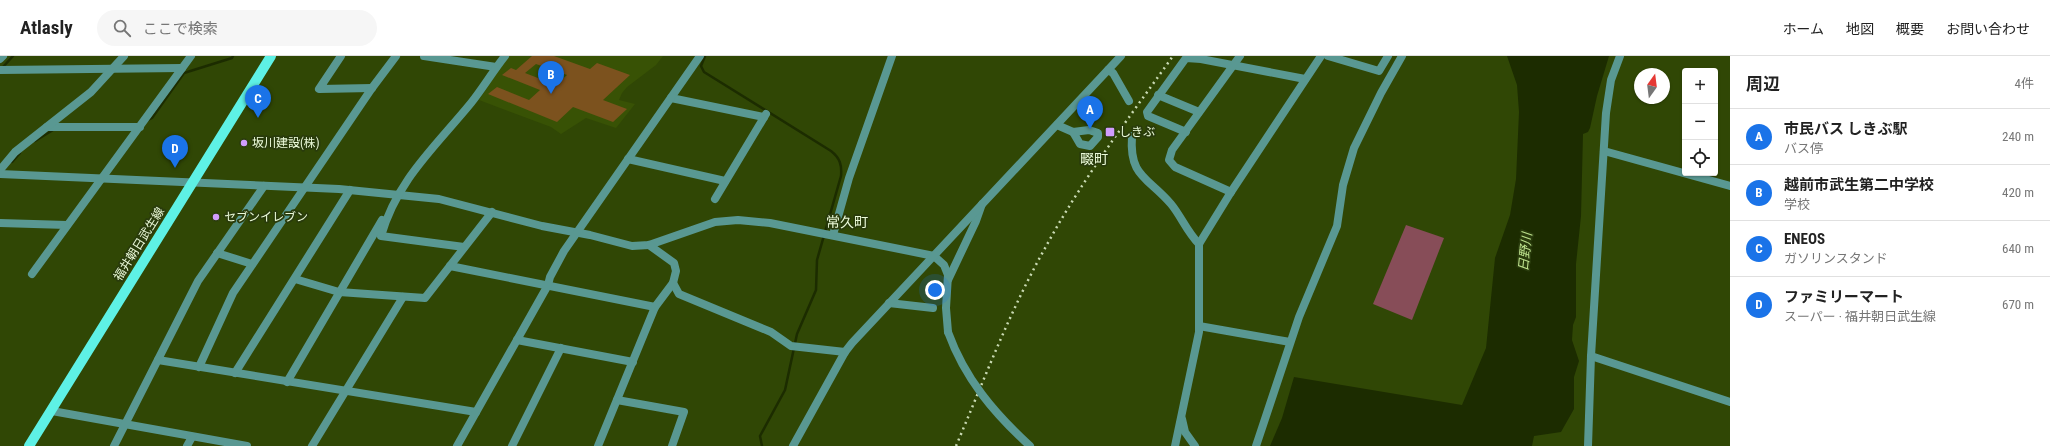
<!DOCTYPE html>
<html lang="ja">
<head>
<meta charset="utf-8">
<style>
	:root { --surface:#fff; --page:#f6f6f6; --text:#222; --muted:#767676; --line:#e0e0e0; --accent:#1a73e8 }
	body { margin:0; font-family:"Roboto Condensed","Noto Sans JP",sans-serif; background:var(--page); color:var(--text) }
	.controls { position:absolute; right:12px; top:12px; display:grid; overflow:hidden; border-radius:4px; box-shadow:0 1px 3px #0004 }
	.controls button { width:36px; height:36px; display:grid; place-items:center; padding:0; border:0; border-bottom:1px solid var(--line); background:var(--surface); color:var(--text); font:20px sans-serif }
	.compass { position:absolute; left:1634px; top:12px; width:36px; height:36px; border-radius:50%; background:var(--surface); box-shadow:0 1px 3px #0004; rotate:14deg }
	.you { position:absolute; left:935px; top:234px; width:14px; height:14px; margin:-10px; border:3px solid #fff; border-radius:50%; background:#1a73e8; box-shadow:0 0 0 6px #1a73e833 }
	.badge { display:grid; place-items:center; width:26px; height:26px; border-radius:50%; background:var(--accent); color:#fff; font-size:13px; font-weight:700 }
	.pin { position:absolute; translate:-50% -33px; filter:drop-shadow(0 1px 2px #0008) }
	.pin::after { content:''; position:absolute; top:21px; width:14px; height:12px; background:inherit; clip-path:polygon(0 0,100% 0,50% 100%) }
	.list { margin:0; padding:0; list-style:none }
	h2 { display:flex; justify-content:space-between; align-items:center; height:52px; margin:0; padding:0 16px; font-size:17px }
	h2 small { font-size:13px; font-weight:400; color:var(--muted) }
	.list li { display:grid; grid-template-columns:26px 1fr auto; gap:12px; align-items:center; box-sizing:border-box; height:56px; padding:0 16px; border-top:1px solid var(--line) }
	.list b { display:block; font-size:15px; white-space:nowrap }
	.list p { margin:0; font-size:13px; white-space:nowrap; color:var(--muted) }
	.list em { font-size:13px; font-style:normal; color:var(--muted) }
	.icon { flex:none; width:22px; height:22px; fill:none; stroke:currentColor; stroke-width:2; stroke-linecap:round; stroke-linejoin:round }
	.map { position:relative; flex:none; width:1730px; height:390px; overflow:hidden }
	header { display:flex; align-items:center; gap:24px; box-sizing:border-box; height:56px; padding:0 20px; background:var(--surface); border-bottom:1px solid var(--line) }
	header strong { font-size:19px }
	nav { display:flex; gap:22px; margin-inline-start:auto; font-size:14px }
	.search { width:280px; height:36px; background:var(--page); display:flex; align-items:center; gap:10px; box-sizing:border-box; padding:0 14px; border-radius:22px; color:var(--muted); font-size:15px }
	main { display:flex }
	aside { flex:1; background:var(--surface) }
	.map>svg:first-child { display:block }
</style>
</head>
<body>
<header>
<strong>Atlasly</strong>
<div class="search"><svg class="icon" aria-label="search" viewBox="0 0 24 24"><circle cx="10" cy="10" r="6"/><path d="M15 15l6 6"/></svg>ここで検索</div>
<nav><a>ホーム</a><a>地図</a><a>概要</a><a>お問い合わせ</a></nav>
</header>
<main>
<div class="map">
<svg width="1730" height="390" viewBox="0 0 1730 390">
	<rect width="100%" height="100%" fill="#304705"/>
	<!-- built -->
	<path fill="#385205" d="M508,0H663L656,9L627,31L622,37L619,44L635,48L616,72L586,62L561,78L551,71L479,44Z"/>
	<!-- green -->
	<path fill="#874d58" d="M1406,169L1444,182L1412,264L1373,248Z"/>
	<!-- water -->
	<path fill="#1c2c00" d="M1507,0H1609L1597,40L1590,72L1588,76L1583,78L1581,160L1576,208V261L1573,269L1572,284L1579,305L1574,321V353L1561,376L1534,380L1532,390H1270L1282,362L1294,321L1462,349L1486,292L1495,202L1510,159L1516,123L1519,56L1517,29Z"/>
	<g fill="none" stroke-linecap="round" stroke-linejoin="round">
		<!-- stream -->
		<g stroke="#1c2c00" stroke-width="2.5">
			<path d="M705,0L701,10L704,16L831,95C840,102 842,109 841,120L817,204L816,234L797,278L785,334L760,380L762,390"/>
			<path d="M3,11L13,0"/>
			<path d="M148,64L152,62L184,17L232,2L233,0"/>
			<path d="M35,85L53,74"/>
			<path d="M12,106L20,97"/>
		</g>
	</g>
	<!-- building -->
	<path fill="#7c521e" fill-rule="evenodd" d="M532,0H554L590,13L597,7L630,19L603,44L627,53L613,66L573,51L557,66L488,38L497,31L529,44L540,34L502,19L511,12L516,14ZM536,8L567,19L556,29L525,17Z"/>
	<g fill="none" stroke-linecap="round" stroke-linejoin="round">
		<!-- minor -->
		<g stroke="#599892" stroke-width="8">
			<path d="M341,0L319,33L372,32"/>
			<path d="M424,0L496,11"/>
			<path d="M1328,0L1379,15L1388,0"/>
			<path d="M0,3L3,0"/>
			<path d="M0,14L182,12"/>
			<path d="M1108,14L1113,17L1129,45"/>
			<path d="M1158,39L1199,56"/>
			<path d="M671,42L764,61"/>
			<path d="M1057,69L1073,76"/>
			<path d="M47,71H140"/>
			<path d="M1089,74L1098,77V81L1090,90L1080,88L1073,76Z"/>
			<path d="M1186,76L1148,60L1147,56L1186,2L1201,3L1305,23"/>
			<path d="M1132,80C1129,121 1148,121 1171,148C1181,160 1187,176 1199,188"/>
			<path d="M1604,95L1730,130"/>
			<path d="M628,103L725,125"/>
			<path d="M0,114L15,96L91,36L124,0"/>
			<path d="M0,118L339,133L439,143L542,170L590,179L632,190L649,189L715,166L738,164L770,167L934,200L944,209L948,219L946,252L948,276"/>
			<path d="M1231,136L1175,111L1169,104L1172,94L1240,0"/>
			<path d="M715,143L766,58"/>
			<path d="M0,167L67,169"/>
			<path d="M833,179L849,122L892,0"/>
			<path d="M649,189L674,207L676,215L673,227L679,238L771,276L791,290L845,296"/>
			<path d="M464,191L381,180C397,124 435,91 471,47C483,32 493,15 505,0"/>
			<path d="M217,197L252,208"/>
			<path d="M450,210L655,251"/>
			<path d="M32,218L191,0"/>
			<path d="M295,223L339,236L425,242L492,156"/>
			<path d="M948,224L976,165L982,148"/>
			<path d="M889,247L933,252"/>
			<path d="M1199,270L1290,286"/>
			<path d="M517,284L633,306"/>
			<path d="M1591,300L1730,346"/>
			<path d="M158,304L476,356"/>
			<path d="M199,311L233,237L372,32L396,0"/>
			<path d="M235,317L350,134"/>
			<path d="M287,326L382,164"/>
			<path d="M617,344L684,356L672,390"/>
			<path d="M52,355L247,390"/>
			<path d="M1182,363L1185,376L1195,390"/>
			<path d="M114,390L198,225L264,130"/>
			<path d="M187,390L192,381"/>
			<path d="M312,390L403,241"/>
			<path d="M457,390L548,229L550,221L564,195L700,0"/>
			<path d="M512,390L561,292"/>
			<path d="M598,390L655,251L673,227"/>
			<path d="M793,390L845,296L852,287L1121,0"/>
			<path d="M1175,390L1199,276V188L1231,136L1321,0"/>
			<path d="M1256,390L1299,261L1337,170L1343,129L1354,92L1381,37L1402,0"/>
			<path d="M1588,390L1591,300L1606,57L1611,24L1620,0"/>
		</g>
		<!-- major -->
		<path stroke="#5ef1e5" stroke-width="10" d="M29,390L271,0"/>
		<!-- rail -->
		<path stroke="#c9dab3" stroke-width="2.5" stroke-dasharray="2 4" stroke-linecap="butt" d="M956,390C984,324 1009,257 1044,194C1081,125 1128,63 1173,0"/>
		<!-- minor-bridge -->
		<path stroke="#599892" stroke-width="8" d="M948,276C965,323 994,357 1030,390"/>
	</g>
	<!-- markers -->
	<g fill="#d19dfe" stroke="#293b0c" stroke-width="1.5">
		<rect x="1105" y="71" width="10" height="10" rx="2"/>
		<circle cx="244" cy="87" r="4"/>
		<circle cx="216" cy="161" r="4"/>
	</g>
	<g text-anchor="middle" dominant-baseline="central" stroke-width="3.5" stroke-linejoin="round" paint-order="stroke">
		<!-- poi labels -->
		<g font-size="12" fill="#ebfad9" stroke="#293b0c" text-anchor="start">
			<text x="1119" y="76">しきぶ</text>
			<text x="252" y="87">坂川建設(株)</text>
			<text x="224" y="161">セブンイレブン</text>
		</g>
		<!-- street labels -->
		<g font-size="12" fill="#ebfad9" stroke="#293b0c">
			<text transform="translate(139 188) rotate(-58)">福井朝日武生線</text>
		</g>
		<!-- water labels -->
		<g font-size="13" font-style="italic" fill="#bfe48f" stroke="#293b0c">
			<text transform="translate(1525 196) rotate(-84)">日野川</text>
		</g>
		<!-- quarter labels -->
		<g font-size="14" fill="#ebfad9" stroke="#293b0c">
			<text x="1094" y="103">畷町</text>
			<text x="847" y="166">常久町</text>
		</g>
	</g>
</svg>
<div class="controls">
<button>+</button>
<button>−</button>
<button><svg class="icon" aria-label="locate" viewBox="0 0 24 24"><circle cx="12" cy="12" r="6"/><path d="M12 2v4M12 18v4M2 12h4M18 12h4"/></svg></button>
</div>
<svg class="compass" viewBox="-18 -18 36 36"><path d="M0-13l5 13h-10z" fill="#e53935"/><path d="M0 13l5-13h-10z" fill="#767676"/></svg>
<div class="you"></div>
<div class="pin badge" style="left:1090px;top:73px">A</div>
<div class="pin badge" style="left:551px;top:38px">B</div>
<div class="pin badge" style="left:258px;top:62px">C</div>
<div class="pin badge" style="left:175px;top:112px">D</div>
</div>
<aside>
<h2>周辺<small>4件</small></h2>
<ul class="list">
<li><span class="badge">A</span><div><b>市民バス しきぶ駅</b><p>バス停</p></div><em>240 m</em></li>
<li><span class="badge">B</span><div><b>越前市武生第二中学校</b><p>学校</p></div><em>420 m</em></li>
<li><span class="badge">C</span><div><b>ENEOS</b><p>ガソリンスタンド</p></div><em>640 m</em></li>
<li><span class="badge">D</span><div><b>ファミリーマート</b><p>スーパー · 福井朝日武生線</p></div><em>670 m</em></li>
</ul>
</aside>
</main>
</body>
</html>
